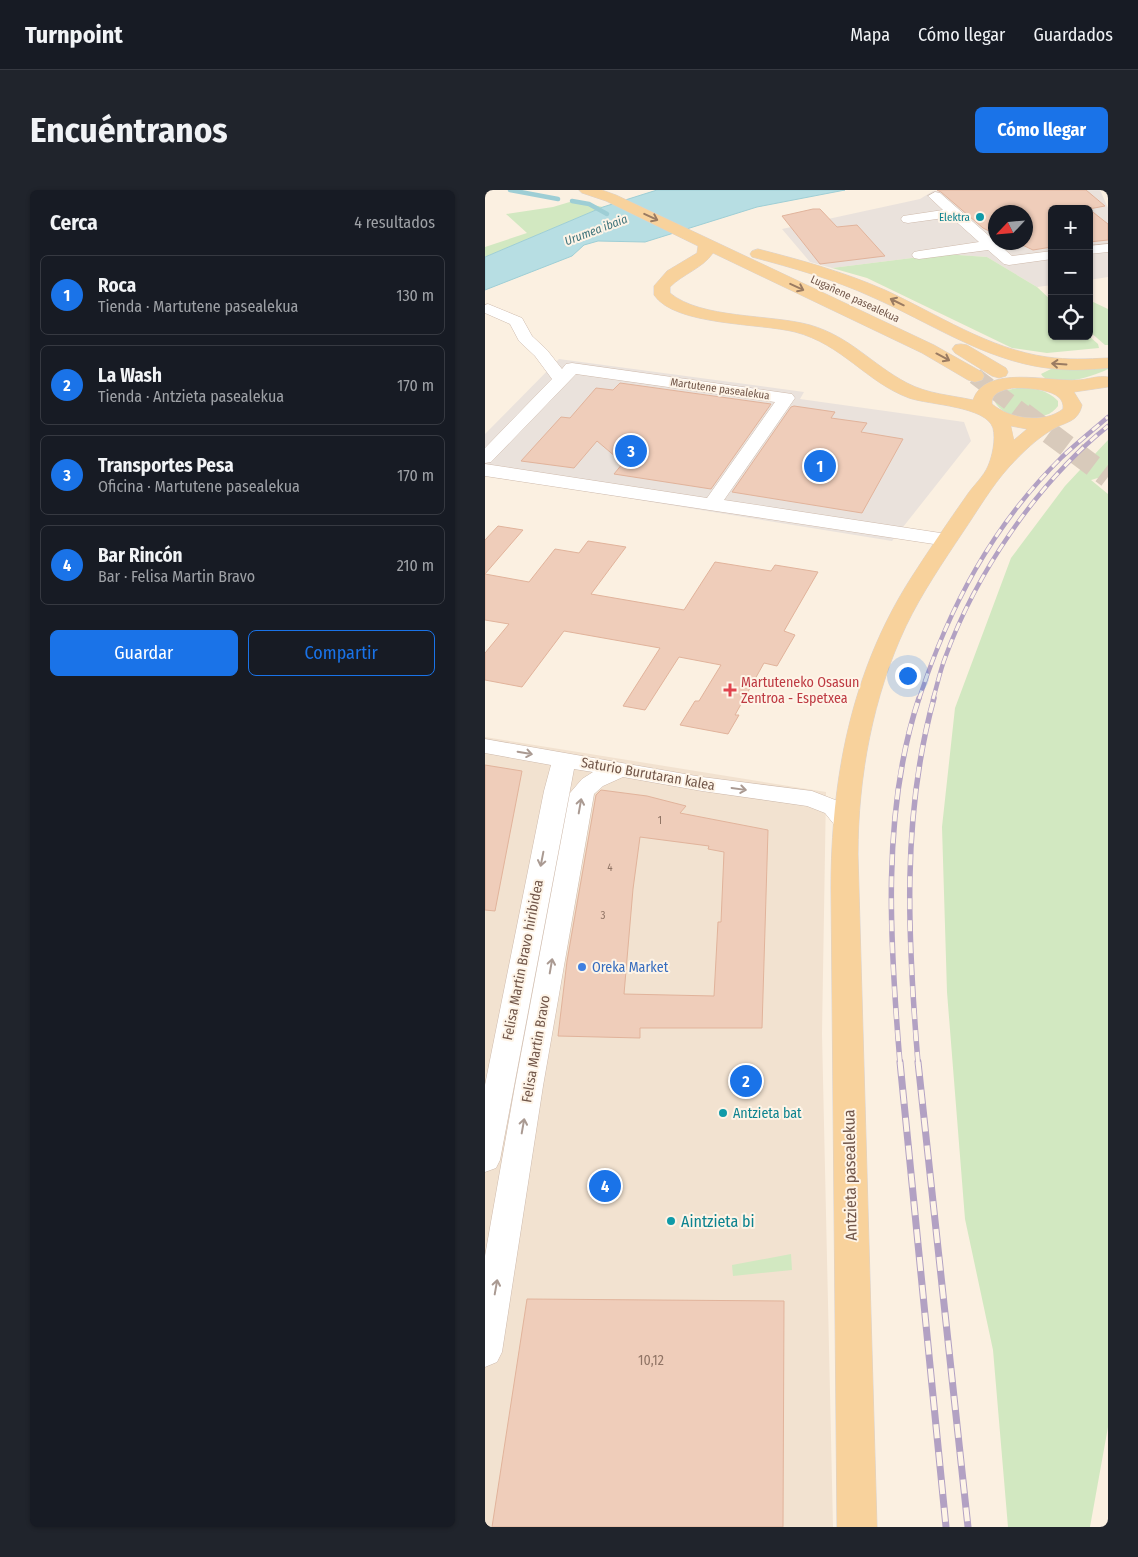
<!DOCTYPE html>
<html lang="es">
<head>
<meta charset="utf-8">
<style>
	:root { --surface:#171b24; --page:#20242c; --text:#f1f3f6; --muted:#9ea1a6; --line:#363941; --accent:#1a73e8 }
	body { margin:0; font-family:"Fira Sans Condensed",sans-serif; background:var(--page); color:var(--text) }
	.controls { position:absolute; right:15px; top:15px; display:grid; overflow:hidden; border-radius:8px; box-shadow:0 1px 4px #0004 }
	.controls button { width:45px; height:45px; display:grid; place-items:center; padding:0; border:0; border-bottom:1px solid var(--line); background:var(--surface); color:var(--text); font:25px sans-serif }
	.compass { position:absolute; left:503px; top:15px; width:45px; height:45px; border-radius:50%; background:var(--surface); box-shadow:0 1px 4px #0004; rotate:244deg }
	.you { position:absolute; left:422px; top:485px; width:18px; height:18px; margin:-12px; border:4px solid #fff; border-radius:50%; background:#1a73e8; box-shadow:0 0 0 8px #1a73e833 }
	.badge { display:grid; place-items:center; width:32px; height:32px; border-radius:50%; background:var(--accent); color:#fff; font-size:16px; font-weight:700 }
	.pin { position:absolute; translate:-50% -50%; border:2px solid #fff; box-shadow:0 1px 5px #0006 }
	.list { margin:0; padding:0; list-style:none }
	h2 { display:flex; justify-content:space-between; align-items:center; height:65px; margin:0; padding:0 20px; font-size:21px }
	h2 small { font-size:16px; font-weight:400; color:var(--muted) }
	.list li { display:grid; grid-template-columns:32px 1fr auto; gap:15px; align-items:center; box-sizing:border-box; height:80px; margin:0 10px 10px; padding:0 10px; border:1px solid var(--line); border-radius:8px }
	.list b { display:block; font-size:19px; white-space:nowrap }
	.list p { margin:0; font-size:16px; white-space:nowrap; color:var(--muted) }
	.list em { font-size:16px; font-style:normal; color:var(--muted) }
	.actions { display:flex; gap:10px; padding:15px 20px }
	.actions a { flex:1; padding:11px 0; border:1px solid var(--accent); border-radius:8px; text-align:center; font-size:18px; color:var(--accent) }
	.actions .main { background:var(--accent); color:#fff }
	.icon { flex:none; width:28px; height:28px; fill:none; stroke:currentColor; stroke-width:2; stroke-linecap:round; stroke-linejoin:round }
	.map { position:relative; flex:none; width:623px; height:1337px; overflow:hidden; border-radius:8px }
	header { display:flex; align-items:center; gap:30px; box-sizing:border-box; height:70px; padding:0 25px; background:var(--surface); border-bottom:1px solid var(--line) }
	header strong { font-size:24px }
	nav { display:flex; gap:28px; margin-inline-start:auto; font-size:18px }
	.intro { display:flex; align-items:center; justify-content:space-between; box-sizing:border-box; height:120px; padding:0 30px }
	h1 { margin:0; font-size:35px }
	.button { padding:12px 22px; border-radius:8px; background:var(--accent); color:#fff; font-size:18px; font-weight:700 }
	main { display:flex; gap:30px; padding:0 30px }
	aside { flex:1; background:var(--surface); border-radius:8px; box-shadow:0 1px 4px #0004 }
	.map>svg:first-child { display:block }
</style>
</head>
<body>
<header>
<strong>Turnpoint</strong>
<nav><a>Mapa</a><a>Cómo llegar</a><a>Guardados</a></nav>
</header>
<div class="intro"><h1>Encuéntranos</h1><a class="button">Cómo llegar</a></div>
<main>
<aside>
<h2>Cerca<small>4 resultados</small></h2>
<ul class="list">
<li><span class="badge">1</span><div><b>Roca</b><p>Tienda · Martutene pasealekua</p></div><em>130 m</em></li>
<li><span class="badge">2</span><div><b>La Wash</b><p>Tienda · Antzieta pasealekua</p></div><em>170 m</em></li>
<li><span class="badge">3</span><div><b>Transportes Pesa</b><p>Oficina · Martutene pasealekua</p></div><em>170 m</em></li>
<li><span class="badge">4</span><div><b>Bar Rincón</b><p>Bar · Felisa Martin Bravo</p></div><em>210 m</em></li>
</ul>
<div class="actions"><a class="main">Guardar</a><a>Compartir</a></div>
</aside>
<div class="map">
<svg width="623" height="1337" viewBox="0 0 623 1337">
	<rect width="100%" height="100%" fill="#fbf0e1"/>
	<!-- residential -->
	<path fill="#f2e2d0" d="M0,547L341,602L337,844L348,1337H0Z"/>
	<!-- industrial -->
	<g fill="#eae2dc" fill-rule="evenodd">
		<path d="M461,0H615L623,18V87L604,90V19H567V95L552,97L502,67L459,64L347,78L325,72L297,39L435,9L448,1ZM510,22H540V52H510Z"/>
		<path d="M74,169L319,202L315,209L479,232L486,251L407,351L0,285V244Z"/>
	</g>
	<!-- green -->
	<g fill="#d2e8c1">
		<path d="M88,11L118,17L0,67V57L42,43L21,24L68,17Z"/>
		<path d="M459,64L502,67L552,97L567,111V146H604L613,154L614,158L562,163L527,158L382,88L347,78Z"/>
		<path d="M604,110L623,119V155H620L604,141Z"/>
		<path d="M623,176V179L619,181C605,187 566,200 556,184L570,177Z"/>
		<path d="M532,198C547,198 562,199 573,211V216C561,234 520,231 510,212L511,207L523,200Z"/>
		<path d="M623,250V285L606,290L623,304V1237L605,1337H523L508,1160L480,1029L462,802L457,637L470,518L526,368L580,296Z"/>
		<path d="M306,1064L307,1080L248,1086L247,1075Z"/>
	</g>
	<!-- water -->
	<path fill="#b7dee3" stroke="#9eced5" d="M172,0H360L272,17L160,52L113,51L99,55L87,66L0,100V67L118,17Z"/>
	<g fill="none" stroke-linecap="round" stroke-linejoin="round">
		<!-- stream -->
		<g stroke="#9eced5" stroke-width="4.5">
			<path d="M25,0L73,9"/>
			<path d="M87,11L104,14L122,24"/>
		</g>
	</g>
	<!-- building -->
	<g fill="#efcdba" stroke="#e1b39b" fill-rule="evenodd">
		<path d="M452,0H601L620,16L604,19H567V57L548,60L531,52H540V22H510V44L498,38L456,2Z"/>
		<path d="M328,19H335L352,37L372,35L400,66L335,74L297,26Z"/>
		<path d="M604,19L623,34V50L604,52Z"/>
		<path d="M135,193L286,214L226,299L129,284L138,273L112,251L89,278L36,271L76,227L85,228L111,198L128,200Z"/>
		<path d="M309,216L350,222L346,228L382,233L376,242L418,249L377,323L247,302L306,217Z"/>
		<path d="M13,336L38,340L0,384L44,392L70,359L94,363L103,351L141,357L106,404L199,420L230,372L286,381L290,375L333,382L299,441L310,445L292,476L279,473L250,525H254L243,544L195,535L210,511H214L236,475L194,467L160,520L138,516L175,458L79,441L37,497L0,490V463L24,434L0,430V350Z"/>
		<path d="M0,575L37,581L10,721L0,720Z"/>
		<path d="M116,600L162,606L201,616L195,623L283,640L277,838H155V848L73,846L82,771L111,605ZM155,647L224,656L223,659L239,662L236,732H233L229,806L139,804L148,699Z"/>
		<path d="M42,1109L299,1111L298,1337H7Z"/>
	</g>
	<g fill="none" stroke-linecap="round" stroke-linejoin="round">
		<!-- major-tunnel-far1 -->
		<path stroke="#d8cabb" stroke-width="17" stroke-dasharray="17 9" stroke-linecap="butt" d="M490,186L540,224"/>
		<!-- major-tunnel -->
		<path stroke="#d8cabb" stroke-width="22" stroke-dasharray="22 11" stroke-linecap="butt" d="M538,223L623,287"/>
		<defs>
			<g id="minor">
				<path d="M450,2L455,3L527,66L567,61V69L524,75L519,74L503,60L434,69L429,68L427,65L429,62L434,61L494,52L466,27L423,33L418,32L416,29L418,26L458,20L443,6Z"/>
				<path d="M623,54V62L604,64V56Z"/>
				<path d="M3,114L37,128L47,146L62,160L77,179L81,174L87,173L307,204L310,208L239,310L462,344L469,346L472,350L469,354L462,356L0,286V274L222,308L290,212L91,184L6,272L0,273V258L67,189L50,166L34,151L25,134L0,123V115Z"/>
				<path d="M0,549L217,587L327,601L358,613L365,619L373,632L370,638L361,640L352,638L340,623L322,616L217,601L138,587L118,596L109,604L58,896L17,1162L12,1172L0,1177V1066L30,896L85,603L97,589L108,582L89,579L15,970L11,978L0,982V895L59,601L66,575L0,563Z"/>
			</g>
			<g id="major">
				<path d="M94,0H117L131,5L449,155L497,182L499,186L497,190L490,192L483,190L437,163L228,63C218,78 198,84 185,97V103C216,129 285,124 325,135C366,147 386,174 422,193C443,204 465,205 488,210C500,174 564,192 592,190C602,190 613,185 623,187V197L589,202L597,215C596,220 594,224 590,228C584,233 577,234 570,238C552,248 538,262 524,277C506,297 493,320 478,342C458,372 437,403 421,436C388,506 373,587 373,664L392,1337H352L346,699C346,589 366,482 426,388C444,360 463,332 482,305C488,296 499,286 503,276C507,267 511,250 508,238C501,216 444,215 424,208C381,192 357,154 310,142C275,133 190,136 169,105V96L182,81L212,63L213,56L121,11L97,3ZM528,198C541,198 581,198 578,219C559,234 525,229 507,214C506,202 519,200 528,198ZM526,236L542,239L529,250Z"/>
				<path d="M273,59C316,70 359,82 400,100C452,124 504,159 562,167C583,170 602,169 623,168V178C602,180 583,181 562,178C499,170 444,132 387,107C348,89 308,78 267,67L265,64L267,61Z"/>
				<path d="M476,154L482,155L521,178L523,182L521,186L514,188L507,186L470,163L467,159L470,155Z"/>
			</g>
		</defs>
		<!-- minor casing -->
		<use href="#minor" stroke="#cebaac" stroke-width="1"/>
		<!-- major casing -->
		<use href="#major" stroke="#dad3d0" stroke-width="1"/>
		<!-- minor -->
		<use href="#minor" fill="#fff" fill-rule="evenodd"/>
		<!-- major -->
		<use href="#major" fill="#f8d29c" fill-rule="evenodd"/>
		<defs>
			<g id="rail-far2">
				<path d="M434,509C464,417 507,336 577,267C592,253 608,240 623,227"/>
				<path d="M448,509C452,496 455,481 460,468C491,383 552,293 623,236"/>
			</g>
			<g id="rail-far1">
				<path d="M415,873C405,754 396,622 434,508"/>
				<path d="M433,873C423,750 416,627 449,508"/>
			</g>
			<g id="rail">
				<path d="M415,872L461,1337"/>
				<path d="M433,872L483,1337"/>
			</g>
		</defs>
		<!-- rail-far2 casing -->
		<use href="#rail-far2" stroke="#b2a1c3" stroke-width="4.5"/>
		<!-- rail-far1 casing -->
		<use href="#rail-far1" stroke="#b2a1c3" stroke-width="5.5"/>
		<!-- rail casing -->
		<use href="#rail" stroke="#b2a1c3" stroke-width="7"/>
		<!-- rail-far2 -->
		<use href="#rail-far2" stroke="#fef4e7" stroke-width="3" stroke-dasharray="9" stroke-linecap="butt"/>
		<!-- rail-far1 -->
		<use href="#rail-far1" stroke="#fef4e7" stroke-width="4" stroke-dasharray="11" stroke-linecap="butt"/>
		<!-- rail -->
		<use href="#rail" stroke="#fef4e7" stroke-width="5" stroke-dasharray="14" stroke-linecap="butt"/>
	</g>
	<!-- one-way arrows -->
	<defs><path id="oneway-shaft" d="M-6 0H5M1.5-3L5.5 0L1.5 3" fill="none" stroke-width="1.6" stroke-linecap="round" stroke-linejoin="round" transform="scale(1.25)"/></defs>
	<g stroke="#9a7b62">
		<use href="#oneway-shaft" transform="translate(166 27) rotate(25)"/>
		<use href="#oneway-shaft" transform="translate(312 97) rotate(25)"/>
		<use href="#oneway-shaft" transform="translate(412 112) rotate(-154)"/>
		<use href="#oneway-shaft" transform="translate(458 167) rotate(28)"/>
		<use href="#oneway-shaft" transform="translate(574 174) rotate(-176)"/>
	</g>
	<g stroke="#aa9a92">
		<use href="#oneway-shaft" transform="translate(40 563) rotate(10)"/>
		<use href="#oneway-shaft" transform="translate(254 599) rotate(8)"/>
		<use href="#oneway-shaft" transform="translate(95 616) rotate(-80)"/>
		<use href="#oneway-shaft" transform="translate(57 669) rotate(101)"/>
		<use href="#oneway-shaft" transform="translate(66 776) rotate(-80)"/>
		<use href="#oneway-shaft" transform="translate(38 936) rotate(-80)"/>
		<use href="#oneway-shaft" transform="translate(11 1097) rotate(-80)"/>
	</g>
	<!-- markers -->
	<g fill="#0f9aa8" stroke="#fef4e7" stroke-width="2">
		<circle cx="495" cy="27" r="5"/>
		<circle cx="238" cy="923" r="5"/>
		<circle cx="186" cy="1031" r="5"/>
	</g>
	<path fill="#e0444e" stroke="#fef4e7" stroke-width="2" d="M242.5 492.5h5v5h5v5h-5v5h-5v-5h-5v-5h5z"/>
	<circle fill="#3f7fe0" stroke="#fef4e7" stroke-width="2" cx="97" cy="777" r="5"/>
	<g text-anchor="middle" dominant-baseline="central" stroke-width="4" stroke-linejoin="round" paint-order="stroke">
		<!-- far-culture labels -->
		<g font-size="11" fill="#0d838f" stroke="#fef4e7" text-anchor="end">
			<text x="485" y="27">Elektra</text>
		</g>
		<!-- far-street labels -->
		<g font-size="11" fill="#715649" stroke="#fef4e7">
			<text transform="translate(370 109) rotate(25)">Lugañene pasealekua</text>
			<text transform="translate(235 199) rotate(8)">Martutene pasealekua</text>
		</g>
		<!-- number labels -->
		<g font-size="11" fill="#907465">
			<text x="175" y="630">1</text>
			<text x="125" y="677">4</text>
			<text x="118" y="725">3</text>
		</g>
		<!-- far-water labels -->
		<g font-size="12" font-style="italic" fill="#41757d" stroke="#fef4e7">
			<text transform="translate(111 40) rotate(-21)">Urumea ibaia</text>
		</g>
		<!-- health labels -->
		<g font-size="14" fill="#be3a42" stroke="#fef4e7" text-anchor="start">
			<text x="256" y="492">Martuteneko Osasun<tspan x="256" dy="16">Zentroa - Espetxea</tspan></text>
		</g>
		<!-- street labels -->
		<g font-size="14" fill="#715649" stroke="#fef4e7">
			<text transform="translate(163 584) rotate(10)">Saturio Burutaran kalea</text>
			<text transform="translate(38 770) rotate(-79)">Felisa Martin Bravo hiribidea</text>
			<text transform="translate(51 859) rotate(-80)">Felisa Martin Bravo</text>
		</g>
		<!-- shop labels -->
		<g font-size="14" fill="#366cbe" stroke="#fef4e7" text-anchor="start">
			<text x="107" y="777">Oreka Market</text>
		</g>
		<!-- culture labels -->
		<g font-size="14" fill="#0d838f" stroke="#fef4e7" text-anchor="start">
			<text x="248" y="923">Antzieta bat</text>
		</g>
		<!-- near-number labels -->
		<g font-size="14" fill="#907465">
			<text x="166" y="1170">10,12</text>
		</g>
		<!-- near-street labels -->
		<g font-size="16" fill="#715649" stroke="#fef4e7">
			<text transform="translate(365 985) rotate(-91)">Antzieta pasealekua</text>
		</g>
		<!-- near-culture labels -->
		<g font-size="16" fill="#0d838f" stroke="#fef4e7" text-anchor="start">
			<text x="196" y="1031">Aintzieta bi</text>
		</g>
	</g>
</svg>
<div class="controls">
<button>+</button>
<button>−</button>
<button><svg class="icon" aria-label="locate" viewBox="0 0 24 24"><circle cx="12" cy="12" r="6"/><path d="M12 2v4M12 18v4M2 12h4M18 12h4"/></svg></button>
</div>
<svg class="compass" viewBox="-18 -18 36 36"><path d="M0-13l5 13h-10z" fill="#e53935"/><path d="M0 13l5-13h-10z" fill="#9ea1a6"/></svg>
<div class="you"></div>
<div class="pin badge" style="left:335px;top:276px">1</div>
<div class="pin badge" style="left:261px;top:891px">2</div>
<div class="pin badge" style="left:146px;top:261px">3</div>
<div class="pin badge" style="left:120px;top:996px">4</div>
</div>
</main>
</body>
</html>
